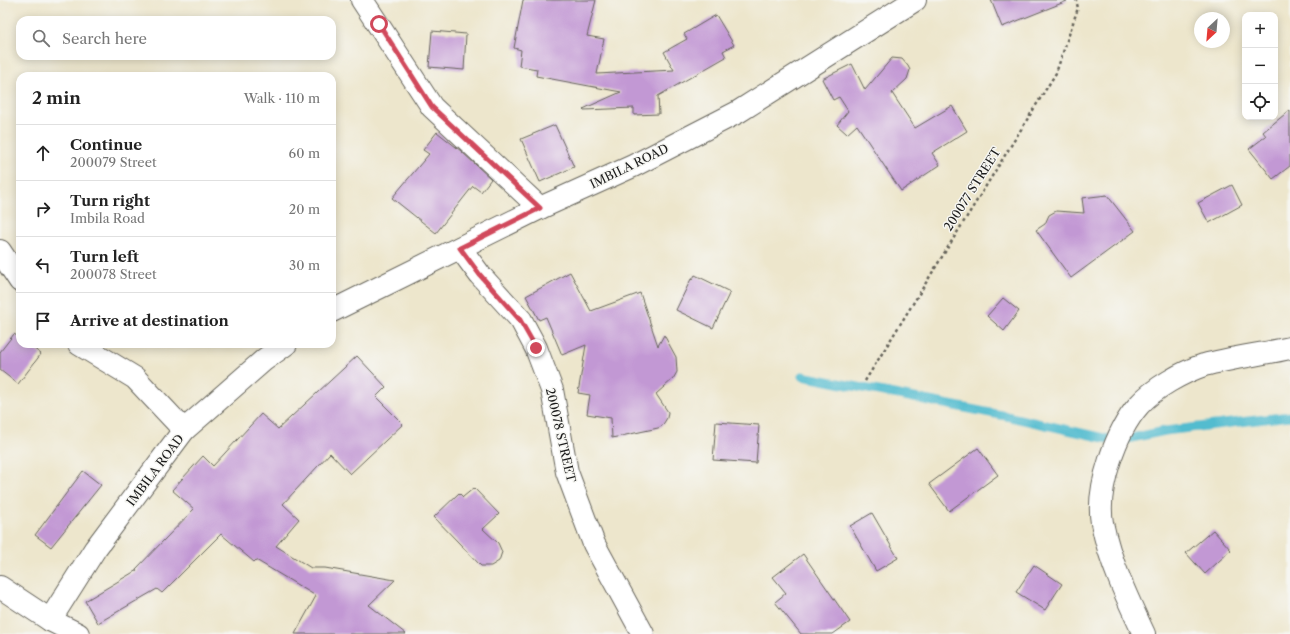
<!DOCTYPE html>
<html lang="en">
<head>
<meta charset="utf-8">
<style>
	:root { --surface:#fff; --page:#f2f2f2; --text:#222; --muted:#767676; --line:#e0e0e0 }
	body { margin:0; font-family:"Libre Caslon Text",serif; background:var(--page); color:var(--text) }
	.controls { position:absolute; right:12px; top:12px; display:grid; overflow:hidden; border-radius:8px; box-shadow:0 2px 10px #0003 }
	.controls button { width:36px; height:36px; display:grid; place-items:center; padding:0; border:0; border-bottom:1px solid var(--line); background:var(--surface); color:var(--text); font:20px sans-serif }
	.compass { position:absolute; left:1194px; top:12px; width:36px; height:36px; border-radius:50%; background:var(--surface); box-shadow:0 2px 10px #0003; rotate:206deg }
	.stop { position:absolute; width:12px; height:12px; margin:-9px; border:3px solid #d1495b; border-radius:50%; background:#fff }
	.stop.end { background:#d1495b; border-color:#fff; box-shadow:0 1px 4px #0008 }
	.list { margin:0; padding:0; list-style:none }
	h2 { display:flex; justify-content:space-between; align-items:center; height:52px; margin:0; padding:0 16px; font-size:17px }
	h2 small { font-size:13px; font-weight:400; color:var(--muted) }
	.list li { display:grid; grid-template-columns:26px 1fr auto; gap:12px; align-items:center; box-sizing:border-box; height:56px; padding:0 16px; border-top:1px solid var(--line) }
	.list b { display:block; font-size:15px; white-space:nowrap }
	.list p { margin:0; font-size:13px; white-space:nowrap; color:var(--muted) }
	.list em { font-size:13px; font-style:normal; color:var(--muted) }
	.icon { flex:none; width:22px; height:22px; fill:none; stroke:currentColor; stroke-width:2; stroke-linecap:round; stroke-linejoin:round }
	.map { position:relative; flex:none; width:1290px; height:634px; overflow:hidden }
	.search { position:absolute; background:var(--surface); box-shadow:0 2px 10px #0003; left:16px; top:16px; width:320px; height:44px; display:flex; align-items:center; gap:10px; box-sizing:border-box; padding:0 14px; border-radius:12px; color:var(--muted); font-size:15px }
	.panel { position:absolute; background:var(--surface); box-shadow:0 2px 10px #0003; left:16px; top:72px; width:320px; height:276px; border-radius:12px }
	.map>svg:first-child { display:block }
</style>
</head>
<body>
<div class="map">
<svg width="1290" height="634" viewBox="0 0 1290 634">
	<rect width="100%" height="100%" fill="#f6f6f2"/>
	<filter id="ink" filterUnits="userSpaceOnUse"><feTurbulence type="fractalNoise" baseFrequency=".025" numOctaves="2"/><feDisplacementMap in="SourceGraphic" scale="8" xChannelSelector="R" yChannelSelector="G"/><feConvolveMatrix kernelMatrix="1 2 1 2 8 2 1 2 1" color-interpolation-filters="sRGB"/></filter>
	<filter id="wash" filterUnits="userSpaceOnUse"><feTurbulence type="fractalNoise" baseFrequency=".012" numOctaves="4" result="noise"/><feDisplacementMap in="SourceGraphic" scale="16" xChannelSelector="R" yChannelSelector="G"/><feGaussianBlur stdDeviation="0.9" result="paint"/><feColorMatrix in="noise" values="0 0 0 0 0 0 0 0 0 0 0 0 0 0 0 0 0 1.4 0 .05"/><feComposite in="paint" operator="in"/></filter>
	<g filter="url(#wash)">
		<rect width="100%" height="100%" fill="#ede6cc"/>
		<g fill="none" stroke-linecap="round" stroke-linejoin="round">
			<!-- stream -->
			<path stroke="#52bccf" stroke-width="9" d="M802,376L1006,416L1117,441L1165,431L1290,416"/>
		</g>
		<g id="blocks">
			<!-- building -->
			<g fill="#c298d4">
				<path d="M523,0H596L587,36L604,39L597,74L674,70L664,52L687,39L684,34L716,15L734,45L723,51L726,57L658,96L659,114L634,115V108L584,110L583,109L621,92L536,76L537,69L519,66L521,50L514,48Z"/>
				<path d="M991,0H1067V1L1002,27Z"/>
				<path d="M432,31L466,34L464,70L429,67Z"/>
				<path d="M892,58L902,59L908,66L910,70L907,79L892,93L915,128L952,106L967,131L932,153L940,165L901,191L857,125L847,134L837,125L848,111L839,97L833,100L822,79L852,64L865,90Z"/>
				<path d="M1290,110V166L1273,179L1249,149L1266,136L1263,132Z"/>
				<path d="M555,125L574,167L540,182L521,139Z"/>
				<path d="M437,132L461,151L491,179L481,192L473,186L436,233L392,198L429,154L423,150Z"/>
				<path d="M1232,185L1242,205L1209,223L1198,203Z"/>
				<path d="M1107,195L1135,231L1071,278L1036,230L1045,224L1049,215L1056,211L1084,213L1082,198Z"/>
				<path d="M570,272L591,311L640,293L658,346L664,335L676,357L677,372L673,379L656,394L668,412L667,418L662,426L658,428L612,438L611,418L587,414L590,395L578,393L586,345L562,355L546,317L539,320L526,296Z"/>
				<path d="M695,275L730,292L713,328L676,310L691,279L692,280Z"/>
				<path d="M1003,298L1019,311L1004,331L987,316Z"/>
				<path d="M14,334L20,338V344H28L41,354L18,384L0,370V352Z"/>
				<path d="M357,356L386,387L376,397L403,424L350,474L330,453L283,504L299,519L276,546L311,568H325L395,580L369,605L406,634H295L316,596L256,560L254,562L221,534L162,593L157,589L98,623L85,601L137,570L136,569L194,509L172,490L203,456L213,466L261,414L278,429Z"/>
				<path d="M716,422L759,425L756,463L713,460Z"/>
				<path d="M978,448L998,475L949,511L929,484Z"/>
				<path d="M83,471L101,485L51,547L35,535Z"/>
				<path d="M474,488L499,514L483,529L498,543L502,552L499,561L491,566H481L434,517L459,493L463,497Z"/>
				<path d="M872,513L898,558L876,571L850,526Z"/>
				<path d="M1213,530L1231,550L1205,574L1186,553Z"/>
				<path d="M803,554L850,622L833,634H801L775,602L786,593L773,577Z"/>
				<path d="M1034,565L1062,584L1045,610L1016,592Z"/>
			</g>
		</g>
	</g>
	<g filter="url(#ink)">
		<use href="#blocks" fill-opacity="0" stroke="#65635a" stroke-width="1"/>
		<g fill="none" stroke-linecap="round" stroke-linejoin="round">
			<defs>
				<g id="minor">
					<path d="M362,0L432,107L540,208"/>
					<path d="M460,248L480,275L521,320L536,348L552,390L567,472L594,544L643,634"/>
					<path d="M0,251L20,281"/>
					<path d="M332,311L540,208L633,166L738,112L915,0"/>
					<path d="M79,344L135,378L184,430"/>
					<path d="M0,587L50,620L78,634"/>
					<path d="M50,620L95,549L184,430L264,360L286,344"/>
					<path d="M1144,634C1127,598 1110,562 1102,523C1096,488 1116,431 1139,405C1154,388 1183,372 1204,365C1230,358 1263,354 1290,348"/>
				</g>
			</defs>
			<!-- minor casing -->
			<use href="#minor" stroke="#65635a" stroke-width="24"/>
			<!-- path -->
			<path stroke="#65635a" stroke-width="2.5" stroke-dasharray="3 3" stroke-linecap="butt" d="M865,381L1056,73L1078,8L1076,0"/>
			<!-- minor -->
			<use href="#minor" stroke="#fff" stroke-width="22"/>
		</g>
	</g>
	<g fill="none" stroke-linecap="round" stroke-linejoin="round" filter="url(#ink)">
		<!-- route -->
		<path stroke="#d1495b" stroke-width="5" d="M379,24L432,107L540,208L460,248L480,275L520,320L536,348"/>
	</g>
	<g text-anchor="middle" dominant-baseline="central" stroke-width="3" stroke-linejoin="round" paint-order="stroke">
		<!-- street labels -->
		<g font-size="12" fill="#1c1c1c" stroke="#f6f6f2">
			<text transform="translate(629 166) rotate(-26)">IMBILA ROAD</text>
			<text transform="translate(972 189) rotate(-58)">200077 STREET</text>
			<text transform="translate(561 435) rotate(77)">200078 STREET</text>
			<text transform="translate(155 470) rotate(-53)">IMBILA ROAD</text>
		</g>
	</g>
</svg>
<div class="controls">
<button>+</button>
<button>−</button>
<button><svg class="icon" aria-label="locate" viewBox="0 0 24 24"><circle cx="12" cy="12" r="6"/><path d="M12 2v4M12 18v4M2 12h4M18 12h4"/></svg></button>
</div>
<svg class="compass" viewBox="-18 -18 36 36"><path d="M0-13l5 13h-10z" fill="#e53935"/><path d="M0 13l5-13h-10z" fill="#767676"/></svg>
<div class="stop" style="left:379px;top:24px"></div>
<div class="stop end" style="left:536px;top:348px"></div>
<div class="search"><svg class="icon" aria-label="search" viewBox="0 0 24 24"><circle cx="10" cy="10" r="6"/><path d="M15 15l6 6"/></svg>Search here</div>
<section class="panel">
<h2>2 min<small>Walk · 110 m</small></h2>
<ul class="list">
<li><svg class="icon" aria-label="ahead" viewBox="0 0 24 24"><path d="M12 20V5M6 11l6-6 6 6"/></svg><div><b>Continue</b><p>200079 Street</p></div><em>60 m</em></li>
<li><svg class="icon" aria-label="right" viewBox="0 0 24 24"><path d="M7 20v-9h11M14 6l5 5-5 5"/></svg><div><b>Turn right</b><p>Imbila Road</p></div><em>20 m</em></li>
<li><svg class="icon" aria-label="left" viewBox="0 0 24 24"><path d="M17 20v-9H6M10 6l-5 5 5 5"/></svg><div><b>Turn left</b><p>200078 Street</p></div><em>30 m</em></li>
<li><svg class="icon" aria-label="arrive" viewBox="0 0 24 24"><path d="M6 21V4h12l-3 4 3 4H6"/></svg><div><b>Arrive at destination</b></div></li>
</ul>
</section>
</div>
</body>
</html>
